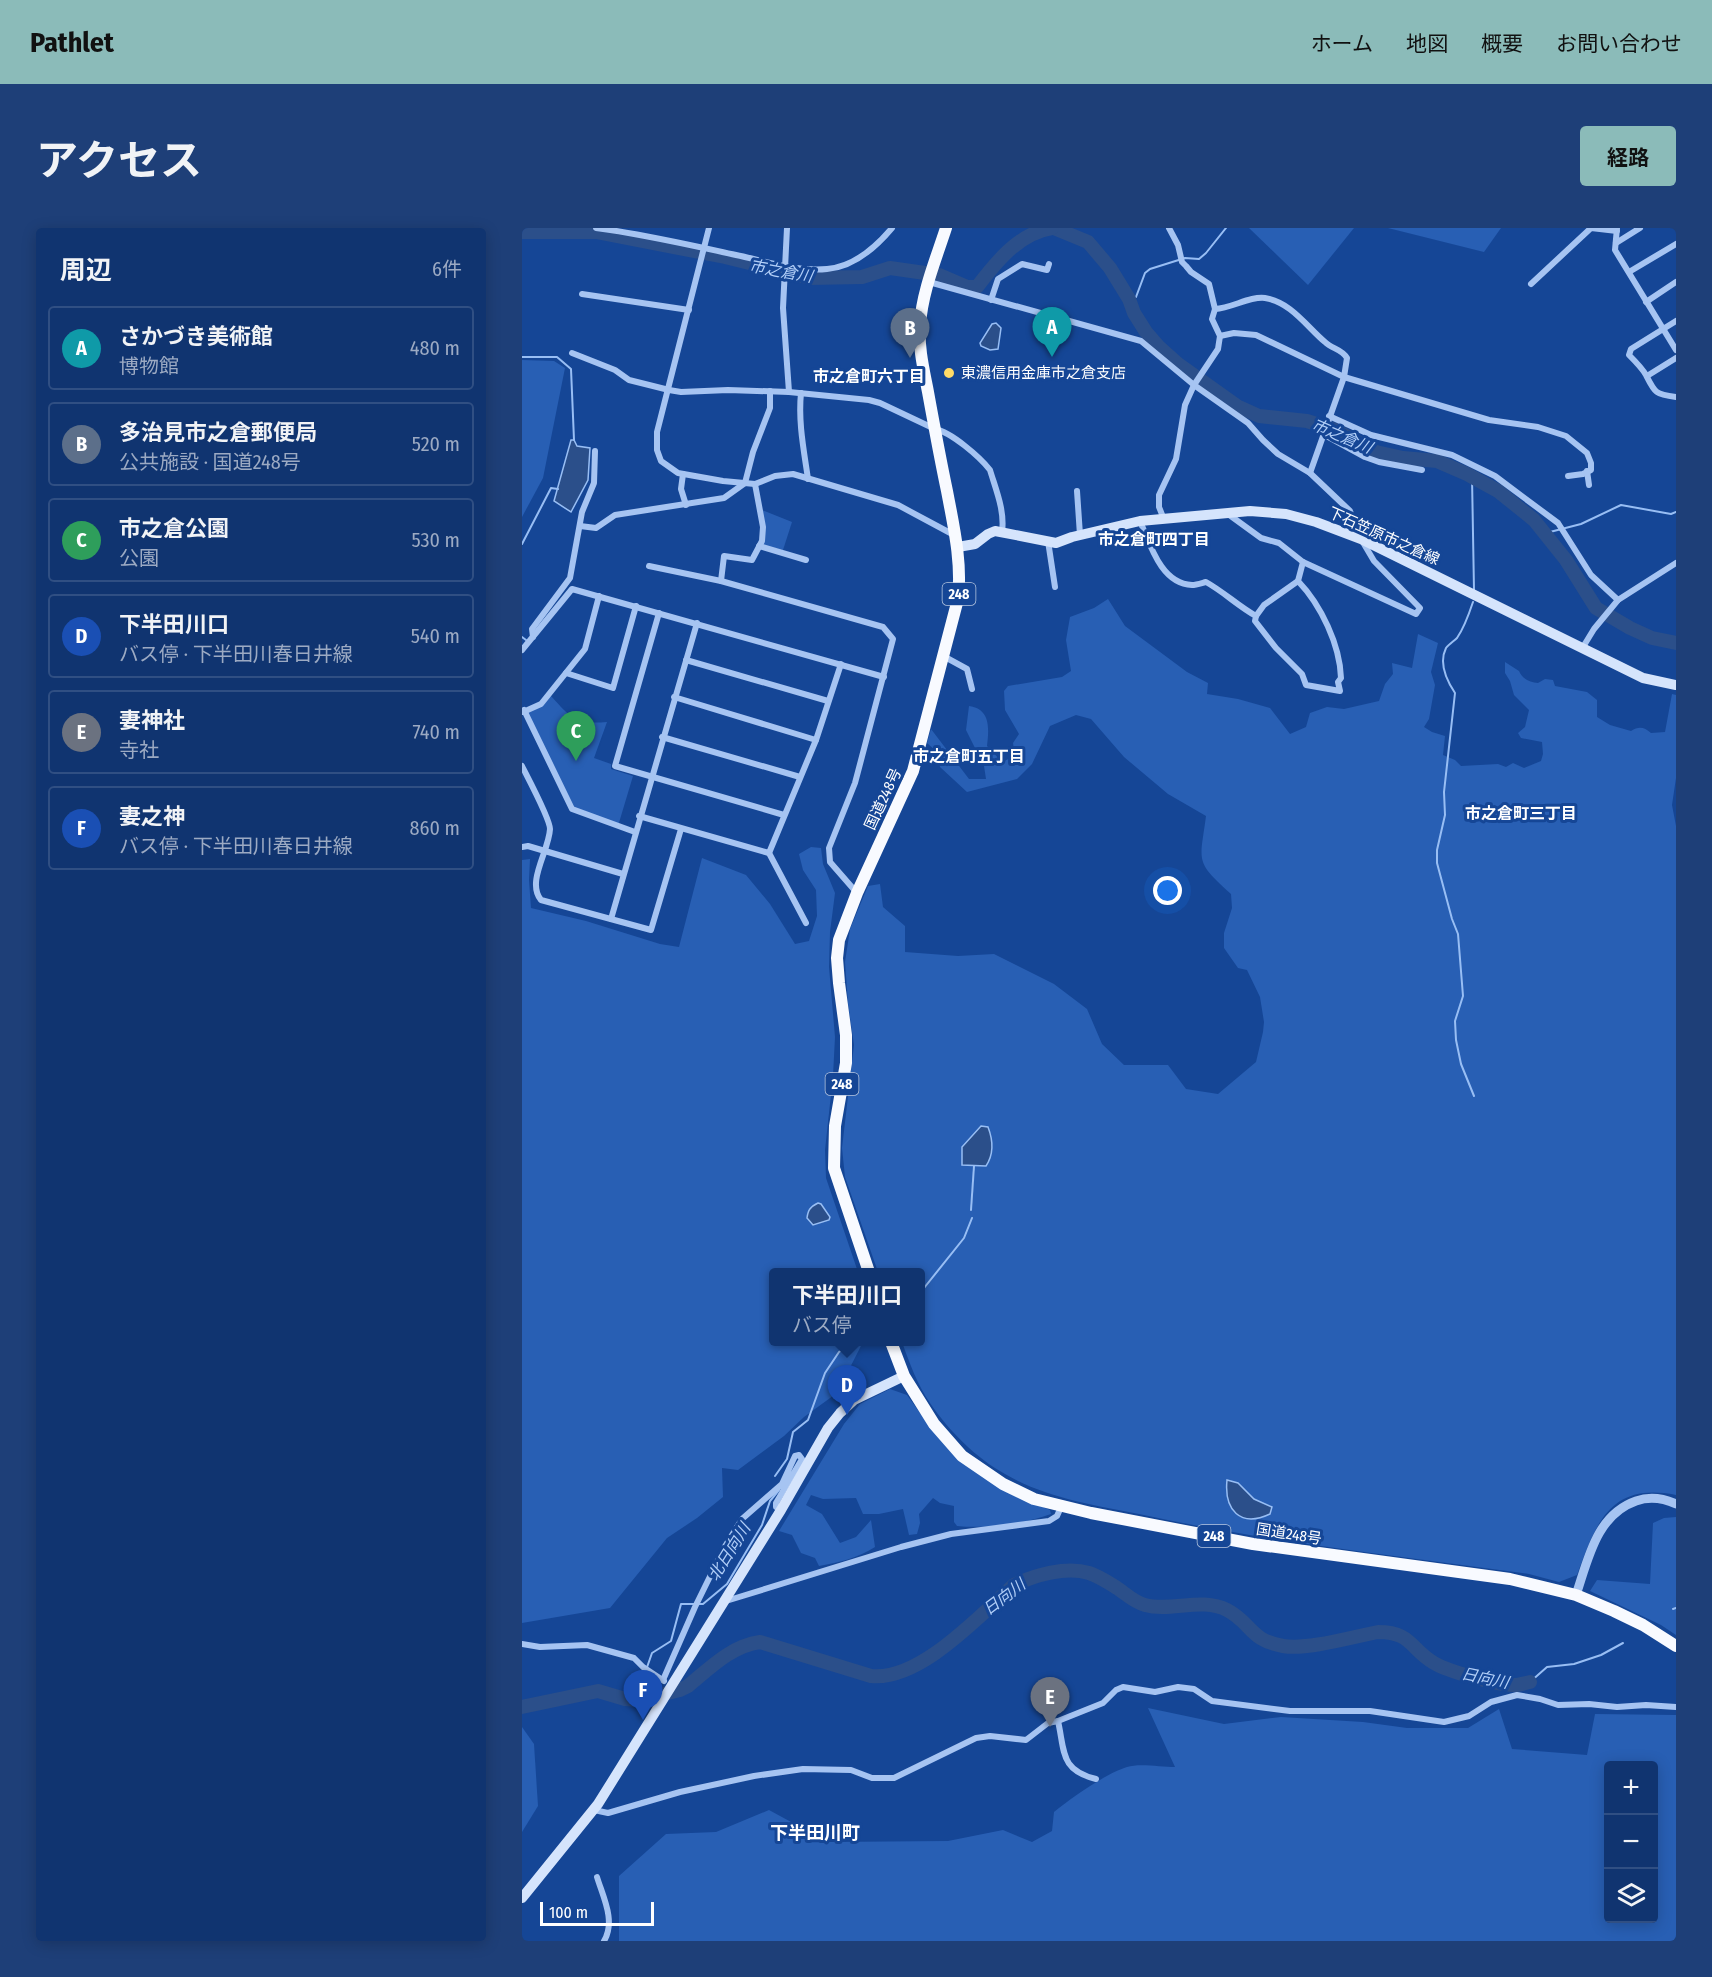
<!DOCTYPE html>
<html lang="ja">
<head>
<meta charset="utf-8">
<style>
	:root { --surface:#103470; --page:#1e3f78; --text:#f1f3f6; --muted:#9caac3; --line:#304f83; --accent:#8bbbb9 }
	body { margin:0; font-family:"Fira Sans Condensed","Noto Sans JP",sans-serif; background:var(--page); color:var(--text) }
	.controls { position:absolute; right:18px; bottom:18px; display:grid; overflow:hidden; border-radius:6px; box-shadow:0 3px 15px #0003 }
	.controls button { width:54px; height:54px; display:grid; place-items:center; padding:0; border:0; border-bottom:2px solid var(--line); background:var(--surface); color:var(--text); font:30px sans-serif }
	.scale { position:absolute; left:18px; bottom:15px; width:114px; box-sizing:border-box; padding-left:6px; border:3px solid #fff; border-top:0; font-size:16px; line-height:21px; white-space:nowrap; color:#fff; -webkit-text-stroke:4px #154696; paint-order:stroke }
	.you { position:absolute; left:646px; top:663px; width:21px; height:21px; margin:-15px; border:4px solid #fff; border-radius:50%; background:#1a73e8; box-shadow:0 0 0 9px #1a73e833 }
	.badge { display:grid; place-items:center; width:39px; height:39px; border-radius:50%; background:var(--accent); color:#fff; font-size:20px; font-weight:700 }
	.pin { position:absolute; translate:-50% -50px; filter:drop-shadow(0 2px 3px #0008) }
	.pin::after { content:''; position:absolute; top:32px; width:21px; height:18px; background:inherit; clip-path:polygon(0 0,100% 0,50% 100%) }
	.popup { position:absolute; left:247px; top:1040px; width:156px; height:78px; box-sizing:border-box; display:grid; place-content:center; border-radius:6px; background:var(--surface); filter:drop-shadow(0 2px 4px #0005); font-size:20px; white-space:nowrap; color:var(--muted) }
	.popup b { font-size:22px; color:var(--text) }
	.popup::after { content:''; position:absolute; left:50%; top:100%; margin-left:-12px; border:12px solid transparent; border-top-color:var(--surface) }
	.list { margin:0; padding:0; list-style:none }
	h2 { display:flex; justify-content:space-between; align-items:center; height:78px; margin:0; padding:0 24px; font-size:26px }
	h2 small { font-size:20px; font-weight:400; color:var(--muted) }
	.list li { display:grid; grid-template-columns:39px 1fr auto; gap:18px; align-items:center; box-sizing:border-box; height:84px; margin:0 12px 12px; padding:0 12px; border:2px solid var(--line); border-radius:6px }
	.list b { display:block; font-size:22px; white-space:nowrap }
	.list p { margin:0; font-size:20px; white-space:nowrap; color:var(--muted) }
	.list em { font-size:20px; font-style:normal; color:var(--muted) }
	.icon { flex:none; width:33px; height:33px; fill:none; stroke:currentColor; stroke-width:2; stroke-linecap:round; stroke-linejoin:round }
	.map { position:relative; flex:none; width:1154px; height:1713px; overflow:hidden; border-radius:6px }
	header { display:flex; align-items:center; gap:36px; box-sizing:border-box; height:84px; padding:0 30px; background:var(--accent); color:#111 }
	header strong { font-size:28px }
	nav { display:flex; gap:33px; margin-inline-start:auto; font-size:21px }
	.intro { display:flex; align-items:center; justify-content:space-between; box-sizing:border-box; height:144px; padding:0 36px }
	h1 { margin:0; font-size:42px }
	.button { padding:15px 27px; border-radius:6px; background:var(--accent); color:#111; font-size:21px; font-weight:700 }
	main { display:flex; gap:36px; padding:0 36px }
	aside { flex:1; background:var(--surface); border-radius:6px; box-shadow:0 3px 15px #0003 }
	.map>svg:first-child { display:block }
</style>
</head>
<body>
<header>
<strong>Pathlet</strong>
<nav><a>ホーム</a><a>地図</a><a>概要</a><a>お問い合わせ</a></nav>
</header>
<div class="intro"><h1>アクセス</h1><a class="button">経路</a></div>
<main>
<aside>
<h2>周辺<small>6件</small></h2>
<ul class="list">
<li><span class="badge" style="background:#0f9aa8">A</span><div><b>さかづき美術館</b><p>博物館</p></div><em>480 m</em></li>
<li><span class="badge" style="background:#5c6f8a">B</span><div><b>多治見市之倉郵便局</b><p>公共施設 · 国道248号</p></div><em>520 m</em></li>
<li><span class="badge" style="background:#2e9e5b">C</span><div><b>市之倉公園</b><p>公園</p></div><em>530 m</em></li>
<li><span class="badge" style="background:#1a4fb4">D</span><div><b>下半田川口</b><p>バス停 · 下半田川春日井線</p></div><em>540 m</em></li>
<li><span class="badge" style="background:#6b7280">E</span><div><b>妻神社</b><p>寺社</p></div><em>740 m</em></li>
<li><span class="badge" style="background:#1a4fb4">F</span><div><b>妻之神</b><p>バス停 · 下半田川春日井線</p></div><em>860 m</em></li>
</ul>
</aside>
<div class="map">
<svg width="1154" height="1713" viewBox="0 0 1154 1713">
	<rect width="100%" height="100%" fill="#154696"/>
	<!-- green -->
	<g fill="#285fb4" fill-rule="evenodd">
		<path d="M727,0H832L786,57Z"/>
		<path d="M866,0H979L962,24Z"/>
		<path d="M0,132L32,133L43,140L21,250L0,289Z"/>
		<path d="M240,282L270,294L261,322L241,317Z"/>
		<path d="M586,371L603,398L665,444L686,455L685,466L716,471L748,480L768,506L784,499L788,485L805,479L822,481L857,473L863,456L871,446L870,435L890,440L896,406L916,415L909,444L913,457L907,491L902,499L910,504L923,508L921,527L933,532L939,538L976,536L984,539L991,535L1002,540L1019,533L1021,526L1020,514L999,510L996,505L1003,499L1007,482L992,467L988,453L983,445V434L997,443C1000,451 1008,454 1016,455L1023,451L1031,452L1033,458L1065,464L1075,472V489L1088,497L1109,503C1117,498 1122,499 1129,505L1143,504L1150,466L1154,467V550L1150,577L1154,598V1267C1088,1254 1074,1295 1055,1347L1037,1354L1007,1346C877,1328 746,1314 617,1286C572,1277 524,1270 483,1246C454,1230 427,1203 408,1175C396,1158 387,1134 380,1114H398V1044H356L323,949L320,920L332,817L326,775L323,734L328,701L346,658L358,656L361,679L383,698V724L436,728L472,726L532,756L565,781L580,816L602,837H646L664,861L696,866L734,834L741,804L742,794L738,769L725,742L716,740L702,720V705L710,680L709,666C672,633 678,634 684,588L646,566L602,529L569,491L554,487L528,498L510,536L495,551L445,564L418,539L414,523L405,515L409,501L447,551H464L462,538L444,502L447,478C469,481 467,501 465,518L480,534L493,528L491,515L497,506L483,482L482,463L486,458L540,449L549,443L544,412L548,389L572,380ZM724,1263L732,1271L750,1279L704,1266Z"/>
		<path d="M27,466C49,489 51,497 85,494L72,530L89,536V541L111,548L96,598L50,581L2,482L19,476Z"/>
		<path d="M289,619L299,620L301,636L313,665L308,704L307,739L313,809L311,848L303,922L304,950L336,1044H252V1114H341L315,1165L282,1189L262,1208L216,1242L200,1240L201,1269L175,1290L145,1310L88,1380L0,1395V632L8,631L7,652L9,680L64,693L138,716L157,719L180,630L224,647L248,676L273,716L287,713L295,688L294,662L281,642L277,626Z"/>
		<path d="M368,1161L385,1167L409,1200L491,1267L528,1282L529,1286C501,1296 465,1301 435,1298L432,1294V1278L418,1275L411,1270L397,1286L398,1295L395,1306L387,1307L381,1281L357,1286H341L334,1270L301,1271L289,1267L284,1277L300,1286L318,1315L334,1309L349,1292L353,1319C336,1330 318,1334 297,1338L293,1330L279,1325L270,1307L257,1303L322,1196L338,1176Z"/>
		<path d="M1154,1289V1407L1139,1397L1068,1363L1075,1352L1128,1356L1131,1295L1142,1290Z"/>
		<path d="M626,1480L702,1496L759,1489L841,1494L885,1500H946L977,1481L990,1521L1065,1527L1073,1486L1154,1487V1713H97V1648L144,1606L194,1604L247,1582L306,1614L426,1613L481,1602L510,1614L530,1603L532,1584C549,1570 585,1545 605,1539C617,1535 639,1539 653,1539ZM1086,1538H1132V1690H1086Z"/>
		<path d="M0,1499L12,1516L16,1578L0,1604Z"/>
	</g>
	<!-- water -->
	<g fill="#2b4f8a" stroke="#98bef4" stroke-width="1.5">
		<path d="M474,95L479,100L476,121L468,122L459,118L458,115L470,96Z"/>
		<path d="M49,212H52L55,218L68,220L66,252L49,284L32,273Z"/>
		<path d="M459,898L466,899C471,912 472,926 464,938L440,937V919Z"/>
		<path d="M296,975L299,976L308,989L307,992L291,997L285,990C286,982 288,979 296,975Z"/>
		<path d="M705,1252L716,1255L732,1271L750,1279L748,1286C718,1300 702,1282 705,1252Z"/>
	</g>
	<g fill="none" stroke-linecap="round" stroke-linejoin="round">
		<!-- stream -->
		<g stroke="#98bef4" stroke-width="2">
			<path d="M607,71L614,69L623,45L628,41L663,30L677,31L684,25L704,0"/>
			<path d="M0,129H35L49,141L52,212"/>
			<path d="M950,249L952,362"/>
			<path d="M1024,305L1059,296L1099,277L1149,286L1154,284"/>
			<path d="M0,316L29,260L36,261"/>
			<path d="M951,374C947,386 942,400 935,410C932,413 927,416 924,420C916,436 925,453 933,465L922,564L923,587L915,622V635L930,691L936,706L941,768L933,793L934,812L939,836L952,868"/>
			<path d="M0,409L4,412"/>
			<path d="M449,982L452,938"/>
			<path d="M398,1065L442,1010L450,990"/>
			<path d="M253,1248L265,1231L271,1204L286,1192L303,1145L317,1124L330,1114"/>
			<path d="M1151,1381L1154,1380"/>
			<path d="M1008,1454L1025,1439L1052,1436L1079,1427L1101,1415"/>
			<path d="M131,1468L123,1445L130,1425L149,1413L159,1376H181L205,1356L240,1297L248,1273L257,1262"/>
		</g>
		<!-- river -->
		<g stroke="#2b4f8a" stroke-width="14">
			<path d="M532,0L566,14L588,40L607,71L612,85L624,104L637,119L656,136L715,178L737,188L785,193L813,202L854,224L881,230L915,233L945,246L976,263L1012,292L1044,332L1074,380L1108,400L1130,410L1154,415"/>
			<path d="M0,4H74L203,29L288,50L340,49L368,40L417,47L445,59H455C474,34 497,5 530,0"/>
			<path d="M0,1479L76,1463L103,1471L117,1472L158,1462L166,1458C188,1440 209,1418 238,1414L349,1448C398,1453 457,1388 492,1357C513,1347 544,1338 567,1345C576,1348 584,1353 592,1358C602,1364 611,1374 623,1377C649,1384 680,1369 705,1382C730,1395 727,1412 761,1418C786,1422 830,1409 856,1404C890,1404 888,1421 912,1435C927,1444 976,1457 994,1457C998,1457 1003,1455 1008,1454"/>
		</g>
		<!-- minor -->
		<g stroke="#a6c4f2" stroke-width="6">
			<path d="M74,0C121,6 168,17 214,27C243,33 275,44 305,41C331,39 354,19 370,0"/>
			<path d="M187,0L135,204V222L139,233L156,245L201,253L233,256L253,248L271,246L376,277L432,307"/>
			<path d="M265,0L261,80L267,164"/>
			<path d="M1095,0L1093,22L1154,122"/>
			<path d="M1094,15L1118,0"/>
			<path d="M1107,44L1154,16"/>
			<path d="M407,54L619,113L672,157L726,195L741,212L756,226L788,245L828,283L839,311L852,333L898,380L894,386L781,334L757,315L739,310L706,286"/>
			<path d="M1009,56L1069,0L1095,3"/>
			<path d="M60,66L167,82"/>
			<path d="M469,72L476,51L500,36L525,42L527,36"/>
			<path d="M1124,74L1154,54"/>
			<path d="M693,81C710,80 728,68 743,70C769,74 785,99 803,114C810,121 820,121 825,130L822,149L788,245"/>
			<path d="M1154,93L1109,121L1107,127C1113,133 1120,140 1124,147C1133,165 1133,166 1154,169"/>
			<path d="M698,108L712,105L734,107L822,149L967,192L1016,199L1044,208L1065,225L1069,235V242L1061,246L1046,248"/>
			<path d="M50,125L93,142L107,152L147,162L159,164L206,162L267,164L347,172L358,175L413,201C429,204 458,229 468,242C474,262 483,283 480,304"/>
			<path d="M1125,148L1154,130"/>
			<path d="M279,165C276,194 282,223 286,251"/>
			<path d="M807,188L849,207L930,227L973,248L1036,295L1069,347L1096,372"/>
			<path d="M801,206L843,229L857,234L900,242"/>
			<path d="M1065,243L1067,257"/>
			<path d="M161,246L159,261L164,277"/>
			<path d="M233,256L241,299L240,313L230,332L202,328L199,353L361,399L371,411L333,555L307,620L308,634L335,665"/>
			<path d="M555,263L558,307"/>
			<path d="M641,289L637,279V267L654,231L663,177L672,157L696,121L698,108L690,91L693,81L687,56L669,44L664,38L660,34L656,17L647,0"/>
			<path d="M618,293C628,316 639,356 670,357C674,357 680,355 684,354C702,364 716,378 734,388L733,393L754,420L780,446L784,457L818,463L816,454L819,450C818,417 799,377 776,353L781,334"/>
			<path d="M58,298L74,300L93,287L202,270L223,255L231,224L248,180V163"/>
			<path d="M526,313L533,359"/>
			<path d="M237,318L284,332"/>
			<path d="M127,338L199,353"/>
			<path d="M137,385L93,538L262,587"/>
			<path d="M734,388L742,377L776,353"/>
			<path d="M11,409L10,401L48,350L60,284L72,255L73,223"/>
			<path d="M1061,419L1072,401L1096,372L1154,335"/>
			<path d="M0,422L50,361L362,449"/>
			<path d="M423,429L445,441L450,461"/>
			<path d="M164,432L306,473"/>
			<path d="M44,445L91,460L114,378"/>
			<path d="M152,469L294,512"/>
			<path d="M2,482L50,581L113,604"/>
			<path d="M1,484L19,476L63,421L77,368"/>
			<path d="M140,509L278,549"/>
			<path d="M0,538C6,550 28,591 28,601C27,623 4,654 19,672L129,702L159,601"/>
			<path d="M117,588L247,625L294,512L319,436"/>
			<path d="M0,619L6,618L101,646"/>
			<path d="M247,625L284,695"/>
			<path d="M89,691L175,395"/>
			<path d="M204,1373L379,1319L429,1306L527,1293L535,1288L539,1279"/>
			<path d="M0,1416L18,1419L65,1417L112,1430L121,1439L142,1453"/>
			<path d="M141,1452L173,1379L202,1320L220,1291L260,1256L273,1228L277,1227L280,1231L254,1275V1279L259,1282"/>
			<path d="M536,1493C543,1524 538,1542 574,1551"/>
			<path d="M72,1582L86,1585L158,1564L232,1548L281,1541L329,1542L350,1550H372L454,1510L468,1508L504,1512L526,1495L536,1493L581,1475L594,1462L601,1459L633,1464L656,1459L672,1461L690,1473L768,1483H848L922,1494L947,1488L969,1474L995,1467L1018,1471L1036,1477L1067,1476L1095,1479L1124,1477L1154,1479"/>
			<path d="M75,1649C81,1669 94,1693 82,1713"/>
		</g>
		<!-- tertiary -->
		<path stroke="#a6c4f2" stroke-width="9" d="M1054,1367C1066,1332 1074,1287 1114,1273C1128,1268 1141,1270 1154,1276"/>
		<!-- secondary -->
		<g stroke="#d5e4fc" stroke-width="10">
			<path d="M436,319L453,316L466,306L473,303L534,315L550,309L618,293L728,283L764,286L794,294L839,311L1121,450L1154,457"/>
			<path d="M0,1670L76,1576L259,1282L306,1200L318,1185L332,1172L382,1148"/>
		</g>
		<!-- trunk -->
		<g stroke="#f8faff" stroke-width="12">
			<path d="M347,1044L312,940L313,898L324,835V807L317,755L315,730L317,712L335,665L391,543L436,371C440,334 432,300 425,263C418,230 412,197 406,164C402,143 396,119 398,97C400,64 414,31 424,0"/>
			<path d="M369,1114L382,1148L412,1196L440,1228L481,1256L512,1271L569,1285L731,1316L988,1351L1054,1367L1092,1383L1121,1397L1154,1418"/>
		</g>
	</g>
	<!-- markers -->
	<circle fill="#ffdb67" stroke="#154696" stroke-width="2" cx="427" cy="145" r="6"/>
	<g text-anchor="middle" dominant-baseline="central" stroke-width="6" stroke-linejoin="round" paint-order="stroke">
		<!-- shield labels -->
		<g fill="#154696" stroke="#b9c8e0" stroke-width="1.5">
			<rect x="420.5" y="355" width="33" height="22" rx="4.5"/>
			<rect x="303.5" y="845" width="33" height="22" rx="4.5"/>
			<rect x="675.5" y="1297" width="33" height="22" rx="4.5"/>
		</g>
		<g font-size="14" font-weight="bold" fill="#fff">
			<text x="437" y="366">248</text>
			<text x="320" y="856">248</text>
			<text x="692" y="1308">248</text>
		</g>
		<!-- poi labels -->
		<g font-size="15" fill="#fff" stroke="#154696" text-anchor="start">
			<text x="439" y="145">東濃信用金庫市之倉支店</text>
		</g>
		<!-- street labels -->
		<g font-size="15" fill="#fff" stroke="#154696">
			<text transform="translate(862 308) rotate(24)">下石笠原市之倉線</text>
			<text transform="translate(361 571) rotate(-65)">国道248号</text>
			<text transform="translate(767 1306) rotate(9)">国道248号</text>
		</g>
		<!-- water labels -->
		<g font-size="16" font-style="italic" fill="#b2cff8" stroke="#154696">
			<text transform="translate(259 43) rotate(10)">市之倉川</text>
			<text transform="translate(820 208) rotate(23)">市之倉川</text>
			<text transform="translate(207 1324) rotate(-58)">北日向川</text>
			<text transform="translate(482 1369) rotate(-37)">日向川</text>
			<text transform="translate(963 1450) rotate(12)">日向川</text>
		</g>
		<!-- neighbourhood labels -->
		<g font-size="16" font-weight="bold" fill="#fff" stroke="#154696">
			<text x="347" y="148">市之倉町六丁目</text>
			<text x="632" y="311">市之倉町四丁目</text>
			<text x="447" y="528">市之倉町五丁目</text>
			<text x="999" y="585">市之倉町三丁目</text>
		</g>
		<!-- quarter labels -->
		<g font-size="18" font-weight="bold" fill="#fff" stroke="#154696">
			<text x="293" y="1605">下半田川町</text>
		</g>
	</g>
</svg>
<div class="controls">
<button>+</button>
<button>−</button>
<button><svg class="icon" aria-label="layers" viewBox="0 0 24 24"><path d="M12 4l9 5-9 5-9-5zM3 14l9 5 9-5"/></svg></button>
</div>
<div class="scale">100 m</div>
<div class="you"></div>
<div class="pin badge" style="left:530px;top:129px;background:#0f9aa8">A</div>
<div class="pin badge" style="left:388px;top:130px;background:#5c6f8a">B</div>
<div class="pin badge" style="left:54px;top:533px;background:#2e9e5b">C</div>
<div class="pin badge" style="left:325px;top:1187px;background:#1a4fb4">D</div>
<div class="popup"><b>下半田川口</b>バス停</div>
<div class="pin badge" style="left:528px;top:1499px;background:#6b7280">E</div>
<div class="pin badge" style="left:121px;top:1492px;background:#1a4fb4">F</div>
</div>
</main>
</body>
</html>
